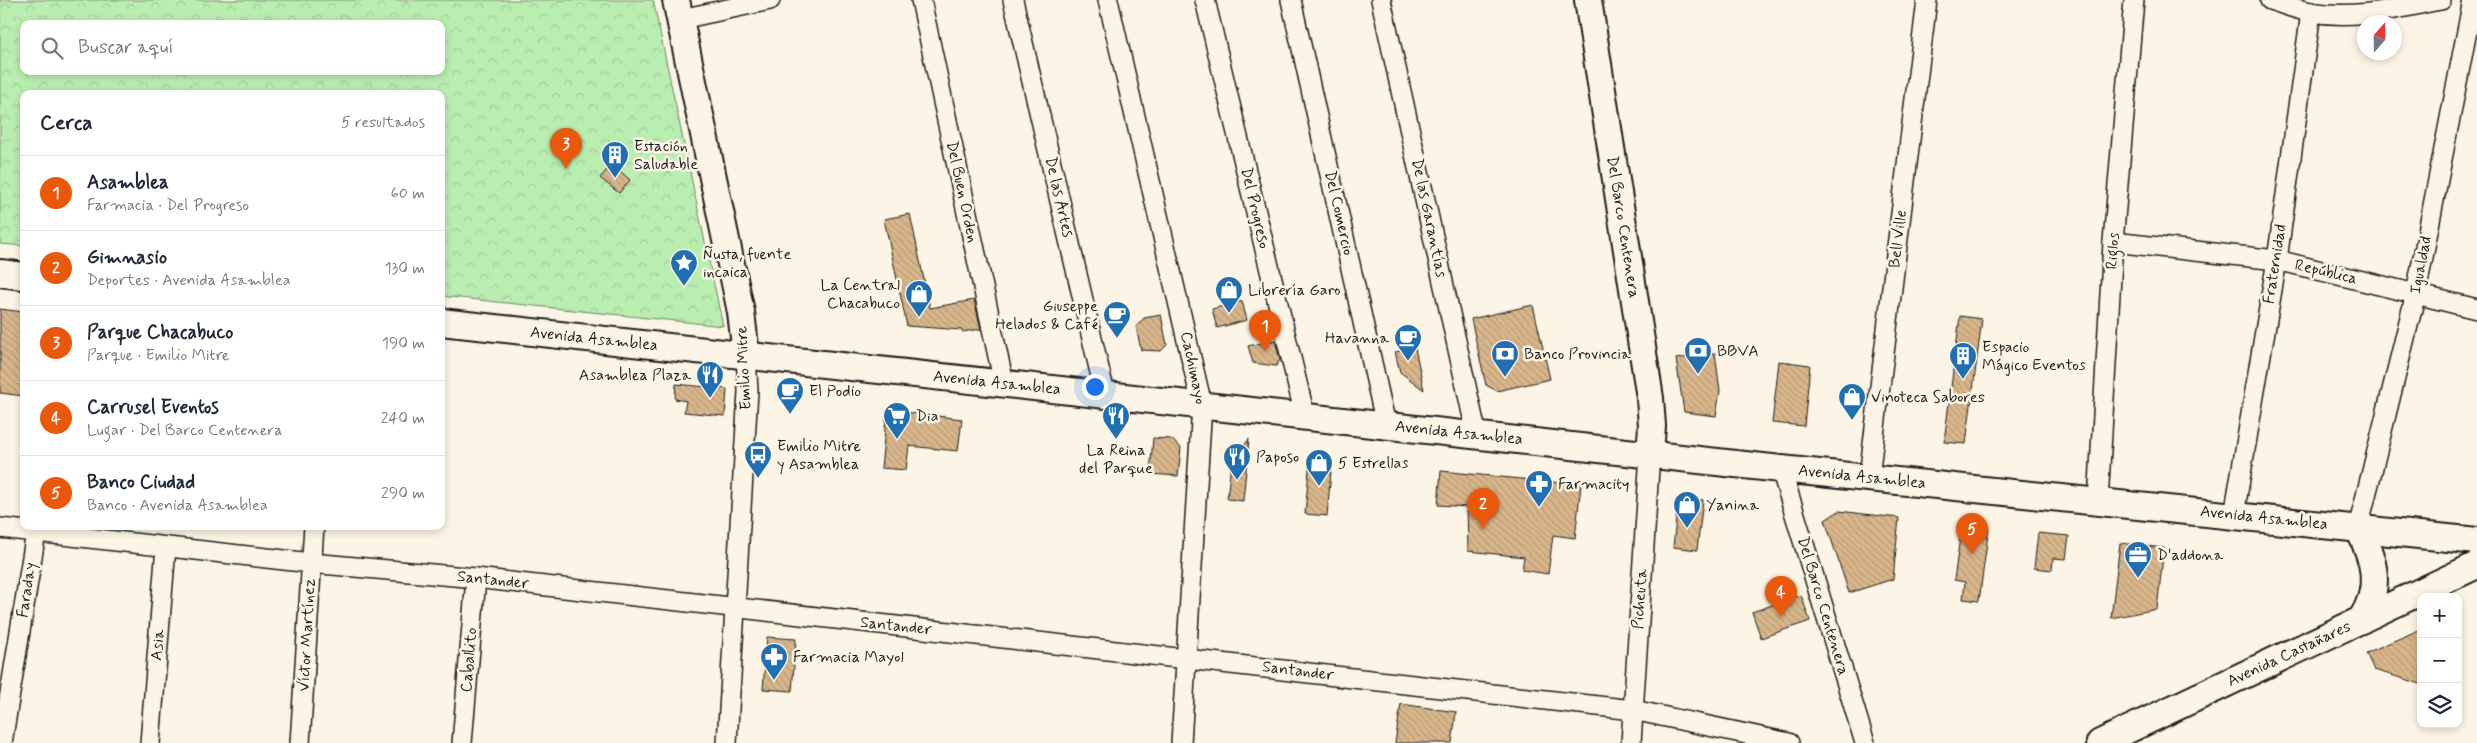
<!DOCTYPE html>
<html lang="es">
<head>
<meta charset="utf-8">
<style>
	:root { --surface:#fff; --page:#f2f2f3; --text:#1f2937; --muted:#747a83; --line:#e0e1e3; --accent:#ea580c }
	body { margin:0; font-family:Mynerve,sans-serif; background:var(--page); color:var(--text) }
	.controls { position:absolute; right:15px; bottom:15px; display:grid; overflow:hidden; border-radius:10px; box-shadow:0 2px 8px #0003 }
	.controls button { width:45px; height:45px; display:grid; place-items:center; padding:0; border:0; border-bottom:1px solid var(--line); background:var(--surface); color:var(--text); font:25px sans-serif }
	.compass { position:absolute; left:2357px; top:15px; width:45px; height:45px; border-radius:50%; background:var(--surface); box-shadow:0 2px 8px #0003; rotate:20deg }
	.you { position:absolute; left:1094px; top:386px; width:18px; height:18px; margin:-12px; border:4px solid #fff; border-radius:50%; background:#1a73e8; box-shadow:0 0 0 8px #1a73e833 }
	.badge { display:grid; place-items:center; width:32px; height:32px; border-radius:50%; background:var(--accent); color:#fff; font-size:16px; font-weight:700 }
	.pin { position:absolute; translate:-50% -41px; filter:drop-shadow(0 1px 2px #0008) }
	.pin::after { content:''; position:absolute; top:26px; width:18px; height:15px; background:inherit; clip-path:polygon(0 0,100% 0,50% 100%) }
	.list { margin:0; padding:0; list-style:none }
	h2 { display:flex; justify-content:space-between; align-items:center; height:65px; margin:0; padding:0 20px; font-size:21px }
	h2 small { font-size:16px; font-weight:400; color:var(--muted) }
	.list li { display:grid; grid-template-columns:32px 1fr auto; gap:15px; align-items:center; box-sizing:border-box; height:75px; padding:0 20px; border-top:1px solid var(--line) }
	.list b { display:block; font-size:19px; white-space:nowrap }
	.list p { margin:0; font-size:16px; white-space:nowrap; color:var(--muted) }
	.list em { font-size:16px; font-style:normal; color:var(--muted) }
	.icon { flex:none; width:28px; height:28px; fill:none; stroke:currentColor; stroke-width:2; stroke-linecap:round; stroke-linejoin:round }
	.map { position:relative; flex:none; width:2477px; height:743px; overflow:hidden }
	.search { position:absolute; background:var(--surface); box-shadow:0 2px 8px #0003; left:20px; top:20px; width:425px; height:55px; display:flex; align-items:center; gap:12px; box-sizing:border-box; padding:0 18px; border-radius:10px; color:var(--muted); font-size:19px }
	.panel { position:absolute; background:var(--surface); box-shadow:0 2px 8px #0003; left:20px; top:90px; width:425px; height:440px; border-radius:10px }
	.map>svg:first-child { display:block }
</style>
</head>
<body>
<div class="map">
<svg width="2477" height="743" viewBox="0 0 2477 743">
	<defs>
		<pattern id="park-crowns" width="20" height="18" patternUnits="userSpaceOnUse" patternTransform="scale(1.25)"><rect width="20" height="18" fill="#b9eeb0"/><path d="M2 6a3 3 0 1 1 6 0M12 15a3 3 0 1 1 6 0" fill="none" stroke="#9ecc97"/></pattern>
		<pattern id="building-back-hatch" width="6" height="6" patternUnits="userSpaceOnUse" patternTransform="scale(1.25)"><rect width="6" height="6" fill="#d9b68b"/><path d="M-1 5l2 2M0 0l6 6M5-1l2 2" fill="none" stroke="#ba9c77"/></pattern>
	</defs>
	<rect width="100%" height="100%" fill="#fcf5e5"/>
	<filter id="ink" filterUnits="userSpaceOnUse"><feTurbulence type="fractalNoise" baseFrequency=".02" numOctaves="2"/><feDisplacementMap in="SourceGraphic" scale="10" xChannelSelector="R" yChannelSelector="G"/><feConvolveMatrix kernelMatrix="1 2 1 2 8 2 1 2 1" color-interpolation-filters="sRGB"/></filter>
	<g filter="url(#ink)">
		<!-- park -->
		<path fill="url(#park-crowns)" stroke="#6a8566" fill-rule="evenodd" d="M0,0H653L723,326L441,296V94H24V246L0,244ZM24,24H441V71H24Z"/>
		<!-- building -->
		<g fill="url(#building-back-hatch)" stroke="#1c1c1c">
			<path d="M612,164L630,180L619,193L600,178Z"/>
			<path d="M910,214L930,308L974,300L981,329L962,332V330L907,326L884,219Z"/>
			<path d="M1242,301L1247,320L1217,328L1212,309Z"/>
			<path d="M1533,305L1550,379L1497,391L1486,385L1471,319Z"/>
			<path d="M0,309L24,312V396L0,393Z"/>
			<path d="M1161,315L1167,345L1161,351L1141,350L1136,327L1144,318Z"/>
			<path d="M1960,316L1982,319L1966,444L1944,442Z"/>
			<path d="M1275,340L1280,360L1276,366L1253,363L1248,346Z"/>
			<path d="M1415,348L1424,390L1400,372L1395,352Z"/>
			<path d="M1715,353L1720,391L1716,416L1684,412L1676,359Z"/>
			<path d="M1779,361L1810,365L1804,426L1772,423Z"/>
			<path d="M676,384L727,389L725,416L684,412L686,401L675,399Z"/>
			<path d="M887,410L962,419L958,451L909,446L906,470L881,468Z"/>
			<path d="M1153,438L1171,439L1181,448L1178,476L1150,474Z"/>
			<path d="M1249,439L1243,501L1227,499L1231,463Z"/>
			<path d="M1310,458L1332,460L1327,516L1305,514Z"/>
			<path d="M1441,471L1581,485L1575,538L1553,535L1548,574L1522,570L1524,557L1468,551L1467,507L1438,505Z"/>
			<path d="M1690,499L1703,500L1697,550L1673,547L1677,510Z"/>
			<path d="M1839,511L1899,518L1893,579L1849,593L1825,520Z"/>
			<path d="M1962,523L1989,527L1979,601L1963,599L1965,582L1954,580Z"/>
			<path d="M2038,533L2069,536L2066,559L2053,558L2052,570L2034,568Z"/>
			<path d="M2120,543L2164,548L2157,609L2111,618Z"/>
			<path d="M1801,595L1810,621L1761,638L1752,612Z"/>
			<path d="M2421,629V684L2374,670L2366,653Z"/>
			<path d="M767,637L796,639L792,691L763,689Z"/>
			<path d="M1401,704L1456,712L1452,743H1395Z"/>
		</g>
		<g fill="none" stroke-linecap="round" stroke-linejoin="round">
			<defs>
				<g id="street">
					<path d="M921,0L1004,384"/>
					<path d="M1013,0L1105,394"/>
					<path d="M1108,0L1202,405L1181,743"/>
					<path d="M1205,0L1305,416"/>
					<path d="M1291,0L1386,425"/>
					<path d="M1381,0L1477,436"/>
					<path d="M2270,0C2283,4 2297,10 2311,12C2356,20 2397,8 2441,0"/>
					<path d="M681,19L770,0"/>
					<path d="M2113,242L2277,260L2477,309"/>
					<path d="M1781,469L1865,743"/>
					<path d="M1869,477L1927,0"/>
					<path d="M2098,502L2113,242L2134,0"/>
					<path d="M2234,515L2277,260L2311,12"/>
					<path d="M0,528L311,563L476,578L1633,710L1789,743"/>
					<path d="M2358,528L2416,293L2473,0"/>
					<path d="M2,743L37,526"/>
					<path d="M150,743L166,547"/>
					<path d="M300,743L314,526"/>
					<path d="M462,743L476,578"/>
					<path d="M727,743L748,391L746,355"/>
					<path d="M1631,743L1650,454"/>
				</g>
				<g id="secondary">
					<path d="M676,0L741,312L746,355"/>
					<path d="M1588,0L1650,398L1652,426L1650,454"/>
					<path d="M0,273L24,276"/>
					<path d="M441,322L1781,469L2477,541"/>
					<path d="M2358,528C2375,560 2382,588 2361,620"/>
					<path d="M2100,743L2477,565"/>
				</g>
			</defs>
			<!-- street casing -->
			<use href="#street" stroke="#1c1c1c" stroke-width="22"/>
			<!-- secondary casing -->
			<use href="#secondary" stroke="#1c1c1c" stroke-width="30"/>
			<!-- street -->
			<use href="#street" stroke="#fcf5e5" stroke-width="19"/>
			<!-- secondary -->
			<use href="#secondary" stroke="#fcf5e5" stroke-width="26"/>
		</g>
	</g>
	<!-- icons -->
	<defs>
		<symbol id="building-pin" viewBox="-11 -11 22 30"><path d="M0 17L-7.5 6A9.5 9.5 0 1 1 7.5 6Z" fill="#1f6fb2" stroke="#fcf5e5"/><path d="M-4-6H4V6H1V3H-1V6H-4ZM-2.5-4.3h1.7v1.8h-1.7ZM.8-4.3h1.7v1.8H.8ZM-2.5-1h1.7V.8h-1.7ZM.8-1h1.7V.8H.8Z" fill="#fff"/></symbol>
		<symbol id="sight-pin" viewBox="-11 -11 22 30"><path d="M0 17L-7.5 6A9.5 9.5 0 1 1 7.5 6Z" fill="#1f6fb2" stroke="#fcf5e5"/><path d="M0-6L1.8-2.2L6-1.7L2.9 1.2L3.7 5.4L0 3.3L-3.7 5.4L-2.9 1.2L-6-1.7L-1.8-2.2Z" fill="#fff"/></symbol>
		<symbol id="shop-pin" viewBox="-11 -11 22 30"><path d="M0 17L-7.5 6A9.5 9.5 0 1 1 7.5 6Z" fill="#1f6fb2" stroke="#fcf5e5"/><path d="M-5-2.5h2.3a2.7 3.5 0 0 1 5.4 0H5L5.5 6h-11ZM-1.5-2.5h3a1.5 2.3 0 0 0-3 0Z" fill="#fff"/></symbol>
		<symbol id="cafe-pin" viewBox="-11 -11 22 30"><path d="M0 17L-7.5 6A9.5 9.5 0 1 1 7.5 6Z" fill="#1f6fb2" stroke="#fcf5e5"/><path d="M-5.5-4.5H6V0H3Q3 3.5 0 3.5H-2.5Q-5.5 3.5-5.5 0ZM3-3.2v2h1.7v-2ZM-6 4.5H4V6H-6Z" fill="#fff"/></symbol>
		<symbol id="bank-pin" viewBox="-11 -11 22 30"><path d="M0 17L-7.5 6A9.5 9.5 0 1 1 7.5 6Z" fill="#1f6fb2" stroke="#fcf5e5"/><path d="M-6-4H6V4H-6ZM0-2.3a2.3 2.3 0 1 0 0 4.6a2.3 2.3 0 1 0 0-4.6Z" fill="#fff"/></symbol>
		<symbol id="restaurant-pin" viewBox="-11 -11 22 30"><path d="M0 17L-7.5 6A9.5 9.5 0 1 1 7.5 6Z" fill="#1f6fb2" stroke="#fcf5e5"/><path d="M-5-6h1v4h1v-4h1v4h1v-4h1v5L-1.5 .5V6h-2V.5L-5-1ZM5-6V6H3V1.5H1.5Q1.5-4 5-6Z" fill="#fff"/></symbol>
		<symbol id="supermarket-pin" viewBox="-11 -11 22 30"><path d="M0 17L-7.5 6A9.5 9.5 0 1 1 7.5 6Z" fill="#1f6fb2" stroke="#fcf5e5"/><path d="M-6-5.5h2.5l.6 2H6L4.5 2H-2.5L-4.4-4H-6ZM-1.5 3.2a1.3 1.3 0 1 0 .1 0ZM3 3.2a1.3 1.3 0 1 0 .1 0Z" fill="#fff"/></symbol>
		<symbol id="bus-pin" viewBox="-11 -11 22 30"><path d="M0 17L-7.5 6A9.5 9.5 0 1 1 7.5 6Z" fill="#1f6fb2" stroke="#fcf5e5"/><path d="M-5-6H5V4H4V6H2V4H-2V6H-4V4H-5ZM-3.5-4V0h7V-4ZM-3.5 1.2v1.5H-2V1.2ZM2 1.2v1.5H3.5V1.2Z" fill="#fff"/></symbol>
		<symbol id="pharmacy-pin" viewBox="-11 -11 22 30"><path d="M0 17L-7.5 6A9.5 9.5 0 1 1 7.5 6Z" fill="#1f6fb2" stroke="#fcf5e5"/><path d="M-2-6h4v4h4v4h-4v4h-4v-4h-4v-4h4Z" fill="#fff"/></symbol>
		<symbol id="office-pin" viewBox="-11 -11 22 30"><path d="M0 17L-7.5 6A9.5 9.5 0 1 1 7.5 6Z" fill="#1f6fb2" stroke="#fcf5e5"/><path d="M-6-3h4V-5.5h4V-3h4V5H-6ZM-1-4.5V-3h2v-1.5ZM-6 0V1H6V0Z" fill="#fff"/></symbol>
	</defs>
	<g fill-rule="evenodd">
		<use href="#building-pin" x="599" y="139" width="32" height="43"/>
		<use href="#sight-pin" x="668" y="247" width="32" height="43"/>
		<use href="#shop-pin" x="1213" y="274" width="32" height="43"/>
		<use href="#shop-pin" x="903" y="278" width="32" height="43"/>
		<use href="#cafe-pin" x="1101" y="299" width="32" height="43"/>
		<use href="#cafe-pin" x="1392" y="322" width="32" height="43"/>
		<use href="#bank-pin" x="1682" y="335" width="32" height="43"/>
		<use href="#bank-pin" x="1489" y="338" width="32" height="43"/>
		<use href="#building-pin" x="1947" y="340" width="32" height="43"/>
		<use href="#restaurant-pin" x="694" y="359" width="32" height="43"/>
		<use href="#cafe-pin" x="774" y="375" width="32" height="43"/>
		<use href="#shop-pin" x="1836" y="381" width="32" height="43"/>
		<use href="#supermarket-pin" x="881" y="400" width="32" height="43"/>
		<use href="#restaurant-pin" x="1100" y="400" width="32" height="43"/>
		<use href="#bus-pin" x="742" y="439" width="32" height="43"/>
		<use href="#restaurant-pin" x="1221" y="441" width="32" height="43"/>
		<use href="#shop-pin" x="1303" y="447" width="32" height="43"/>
		<use href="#pharmacy-pin" x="1523" y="468" width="32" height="43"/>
		<use href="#shop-pin" x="1671" y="489" width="32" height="43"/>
		<use href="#office-pin" x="2122" y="539" width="32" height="43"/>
		<use href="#pharmacy-pin" x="758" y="641" width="32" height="43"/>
	</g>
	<g text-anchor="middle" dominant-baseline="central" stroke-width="5" stroke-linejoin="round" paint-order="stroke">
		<!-- poi labels -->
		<g font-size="16" fill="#1c1c1c" stroke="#fcf5e5" text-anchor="start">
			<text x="634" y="146">Estación<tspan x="634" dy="18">Saludable</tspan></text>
			<text x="703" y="254">Ñusta, fuente<tspan x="703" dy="18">incaica</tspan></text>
			<text x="900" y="285" text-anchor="end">La Central<tspan x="900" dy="18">Chacabuco</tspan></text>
			<text x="1248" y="290">Librería Garo</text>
			<text x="1098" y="306" text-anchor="end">Giuseppe<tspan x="1098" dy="18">Helados &amp; Café</tspan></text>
			<text x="1389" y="338" text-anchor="end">Havanna</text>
			<text x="1982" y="347">Espacio<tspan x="1982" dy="18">Mágico Eventos</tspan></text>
			<text x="1717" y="351">BBVA</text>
			<text x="1524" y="354">Banco Provincia</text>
			<text x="691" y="375" text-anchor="end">Asamblea Plaza</text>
			<text x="809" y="391">El Podio</text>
			<text x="1871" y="397">Vinoteca Sabores</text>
			<text x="916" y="416">Dia</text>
			<text x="777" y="446">Emilio Mitre<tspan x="777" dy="18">y Asamblea</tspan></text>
			<text x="1116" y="450" text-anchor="middle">La Reina<tspan x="1116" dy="18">del Parque</tspan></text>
			<text x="1256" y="457">Paposo</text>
			<text x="1338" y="463">5 Estrellas</text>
			<text x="1558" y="484">Farmacity</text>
			<text x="1706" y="505">Yanina</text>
			<text x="2157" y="555">D'addona</text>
			<text x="793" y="657">Farmacia Mayol</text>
		</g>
		<!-- street labels -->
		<g font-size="16" fill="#1c1c1c" stroke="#fcf5e5">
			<text transform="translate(962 192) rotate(78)">Del Buen Orden</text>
			<text transform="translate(1059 197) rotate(77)">De las Artes</text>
			<text transform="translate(1255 208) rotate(77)">Del Progreso</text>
			<text transform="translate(1339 213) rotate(77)">Del Comercio</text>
			<text transform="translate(1429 218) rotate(78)">De las Garantías</text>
			<text transform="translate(1623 227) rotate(81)">Del Barco Centenera</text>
			<text transform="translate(1898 239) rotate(-83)">Bell Ville</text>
			<text transform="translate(2113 251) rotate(-86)">Riglos</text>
			<text transform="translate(2275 264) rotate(-81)">Fraternidad</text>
			<text transform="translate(2421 265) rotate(-79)">Igualdad</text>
			<text transform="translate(2326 272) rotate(13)">República</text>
			<text transform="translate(594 339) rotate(6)">Avenida Asamblea</text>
			<text transform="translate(744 368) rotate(-93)">Emilio Mitre</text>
			<text transform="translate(1193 368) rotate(78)">Cachimayo</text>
			<text transform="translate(997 383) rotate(6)">Avenida Asamblea</text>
			<text transform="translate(1459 433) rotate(6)">Avenida Asamblea</text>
			<text transform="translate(1862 477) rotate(6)">Avenida Asamblea</text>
			<text transform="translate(2264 518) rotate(6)">Avenida Asamblea</text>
			<text transform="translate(493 580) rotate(6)">Santander</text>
			<text transform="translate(27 590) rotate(-81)">Faraday</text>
			<text transform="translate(1640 599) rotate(-86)">Picheuta</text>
			<text transform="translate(1823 606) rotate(73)">Del Barco Centenera</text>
			<text transform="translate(896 626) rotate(6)">Santander</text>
			<text transform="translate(307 635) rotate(-87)">Víctor Martínez</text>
			<text transform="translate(158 645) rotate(-85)">Asia</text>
			<text transform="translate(2289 654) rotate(-25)">Avenida Castañares</text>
			<text transform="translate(469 660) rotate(-85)">Caballito</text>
			<text transform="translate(1298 671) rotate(7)">Santander</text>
		</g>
	</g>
</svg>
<div class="controls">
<button>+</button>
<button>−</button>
<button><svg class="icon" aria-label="layers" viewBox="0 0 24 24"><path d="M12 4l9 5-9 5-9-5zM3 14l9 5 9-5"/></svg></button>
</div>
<svg class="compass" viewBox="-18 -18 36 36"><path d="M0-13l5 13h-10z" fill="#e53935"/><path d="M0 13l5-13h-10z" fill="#747a83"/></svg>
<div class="you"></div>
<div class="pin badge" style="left:1265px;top:351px">1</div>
<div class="pin badge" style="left:1483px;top:529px">2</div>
<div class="pin badge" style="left:566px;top:169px">3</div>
<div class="pin badge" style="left:1781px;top:617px">4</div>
<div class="pin badge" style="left:1972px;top:554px">5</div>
<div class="search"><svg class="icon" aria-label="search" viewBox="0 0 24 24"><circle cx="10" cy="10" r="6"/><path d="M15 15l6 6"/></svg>Buscar aquí</div>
<section class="panel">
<h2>Cerca<small>5 resultados</small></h2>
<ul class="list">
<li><span class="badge">1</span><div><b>Asamblea</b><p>Farmacia · Del Progreso</p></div><em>60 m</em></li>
<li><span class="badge">2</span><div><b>Gimnasio</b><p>Deportes · Avenida Asamblea</p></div><em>130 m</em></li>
<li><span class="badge">3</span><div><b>Parque Chacabuco</b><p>Parque · Emilio Mitre</p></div><em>190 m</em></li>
<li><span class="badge">4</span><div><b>Carrusel Eventos</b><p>Lugar · Del Barco Centenera</p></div><em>240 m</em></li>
<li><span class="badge">5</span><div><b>Banco Ciudad</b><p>Banco · Avenida Asamblea</p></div><em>290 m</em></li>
</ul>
</section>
</div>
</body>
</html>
